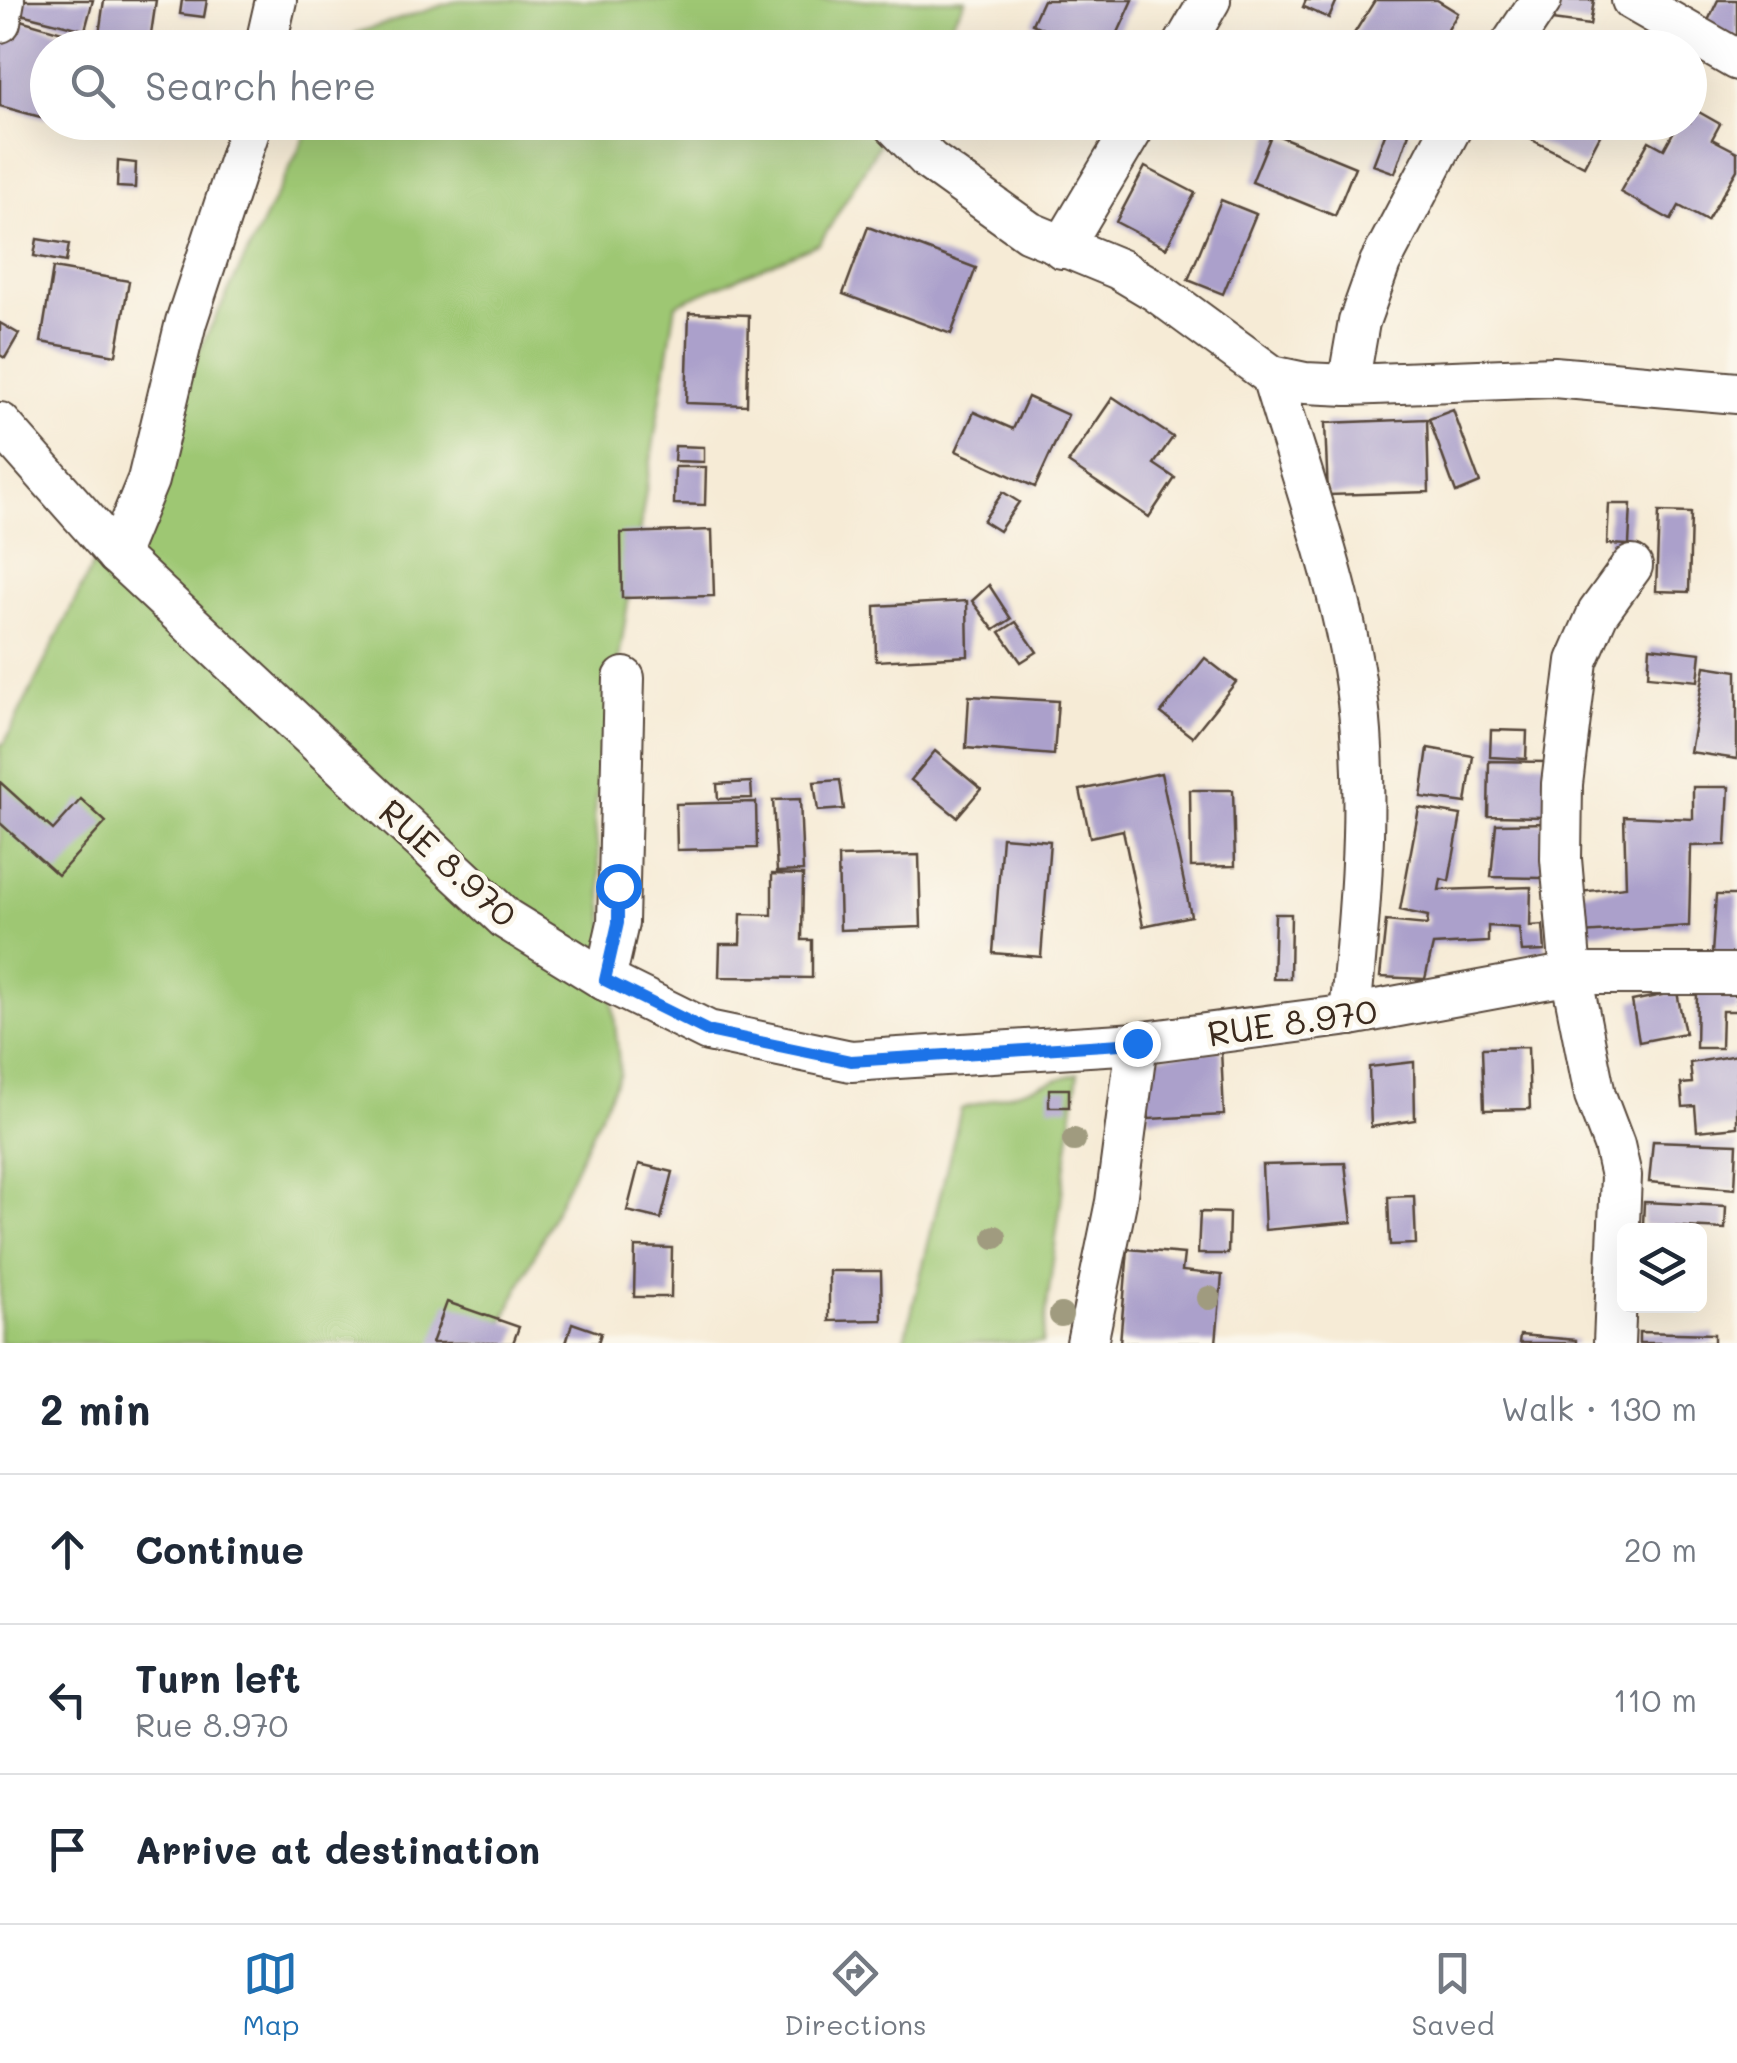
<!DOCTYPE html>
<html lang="en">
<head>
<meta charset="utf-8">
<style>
	:root { --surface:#fff; --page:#f6f6f7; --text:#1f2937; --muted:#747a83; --line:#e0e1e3; --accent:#1f6fb2 }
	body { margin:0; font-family:Mali,sans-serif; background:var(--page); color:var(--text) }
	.controls { position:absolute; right:30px; bottom:30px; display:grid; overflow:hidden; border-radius:15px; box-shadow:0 10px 40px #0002 }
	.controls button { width:90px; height:90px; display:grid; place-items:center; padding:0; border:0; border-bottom:2px solid var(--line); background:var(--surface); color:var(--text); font:50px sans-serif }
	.stop { position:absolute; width:30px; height:30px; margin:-22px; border:8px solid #1a73e8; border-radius:50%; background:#fff }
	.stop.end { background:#1a73e8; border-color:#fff; box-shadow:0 2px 10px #0008 }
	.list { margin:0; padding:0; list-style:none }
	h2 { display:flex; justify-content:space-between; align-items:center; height:130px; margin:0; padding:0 40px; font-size:42px }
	h2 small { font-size:32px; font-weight:400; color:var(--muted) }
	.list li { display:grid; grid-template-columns:65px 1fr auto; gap:30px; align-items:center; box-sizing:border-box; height:150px; padding:0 40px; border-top:2px solid var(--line) }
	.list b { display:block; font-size:38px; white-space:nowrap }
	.list p { margin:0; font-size:32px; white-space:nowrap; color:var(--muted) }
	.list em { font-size:32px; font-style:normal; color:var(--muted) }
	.icon { flex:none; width:55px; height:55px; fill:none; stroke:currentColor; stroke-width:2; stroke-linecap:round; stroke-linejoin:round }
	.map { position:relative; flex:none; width:1737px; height:1343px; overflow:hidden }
	.search { position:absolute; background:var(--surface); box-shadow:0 10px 40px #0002; left:30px; right:30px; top:30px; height:110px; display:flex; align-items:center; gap:25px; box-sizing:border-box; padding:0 35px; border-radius:55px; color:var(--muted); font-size:38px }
	.sheet { height:580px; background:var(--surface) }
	nav { display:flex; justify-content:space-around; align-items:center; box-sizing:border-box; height:140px; border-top:2px solid var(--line); background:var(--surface); font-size:28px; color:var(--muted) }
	nav a { display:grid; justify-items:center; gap:5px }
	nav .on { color:var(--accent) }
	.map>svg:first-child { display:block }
</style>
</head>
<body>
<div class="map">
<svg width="1737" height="1343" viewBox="0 0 1737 1343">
	<rect width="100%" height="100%" fill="#fbf7ec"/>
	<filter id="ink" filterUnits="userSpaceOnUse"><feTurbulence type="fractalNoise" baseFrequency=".01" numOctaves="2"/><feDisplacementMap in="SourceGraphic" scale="20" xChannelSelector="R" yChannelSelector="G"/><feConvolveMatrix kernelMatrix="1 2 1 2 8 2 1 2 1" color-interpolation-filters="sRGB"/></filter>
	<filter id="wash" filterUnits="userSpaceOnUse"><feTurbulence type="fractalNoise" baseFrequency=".0048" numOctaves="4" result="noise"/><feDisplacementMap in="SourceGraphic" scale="40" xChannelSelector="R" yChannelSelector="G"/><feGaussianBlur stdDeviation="2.25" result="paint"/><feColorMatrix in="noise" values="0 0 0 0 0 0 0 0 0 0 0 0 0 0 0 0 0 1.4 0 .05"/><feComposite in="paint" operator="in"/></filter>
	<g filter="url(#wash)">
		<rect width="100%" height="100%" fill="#f6ebd6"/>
		<!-- green -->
		<g fill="#9ec773" stroke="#6c7848" stroke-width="2.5">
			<path d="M459,0H966L937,47H349L356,33Z"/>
			<path d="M312,123H892L820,243L676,304L594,814L620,1073L493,1343H0V744H4Z"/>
			<path d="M1078,1073L1042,1343H904L961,1109Z"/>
		</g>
		<g id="blocks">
			<!-- building -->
			<g fill="#aba0cb">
				<path d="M20,0H93L85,30L17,13Z"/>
				<path d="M104,0H156L149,48H97Z"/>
				<path d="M182,0H207L204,17L180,14Z"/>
				<path d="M1043,0H1133L1111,48H1085L1032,24Z"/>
				<path d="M1306,0H1337L1329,18L1303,7Z"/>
				<path d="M1375,0H1437L1458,13L1437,48H1345Z"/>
				<path d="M1546,0H1594L1590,25L1544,19Z"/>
				<path d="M1718,0H1737V39L1706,25Z"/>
				<path d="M3,15L90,40L88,48H48V119L0,106V27Z"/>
				<path d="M1690,107L1720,124L1712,139L1737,152V170L1707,221L1679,206L1671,220L1620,192L1649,141L1664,149L1679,122H1690Z"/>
				<path d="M1533,122H1607L1584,166L1526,137Z"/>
				<path d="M1388,126L1409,133L1395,173L1373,165Z"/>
				<path d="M1272,133L1355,167L1335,216L1252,182Z"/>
				<path d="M118,161L136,163L135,188L117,187Z"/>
				<path d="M1145,167L1195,193L1166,248L1116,222Z"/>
				<path d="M1221,200L1256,214L1223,294L1188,280Z"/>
				<path d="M868,227L976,268L951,334L843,294Z"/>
				<path d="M37,239L69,244L66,262L34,256Z"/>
				<path d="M53,268L129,281L116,355L41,342Z"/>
				<path d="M689,313L749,315L747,405L686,403Z"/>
				<path d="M0,323L19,334L5,358L0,355Z"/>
				<path d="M1028,397L1068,415L1035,487L956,451L974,412L1013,429Z"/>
				<path d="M1113,397L1173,437L1154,464L1175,478L1149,517L1068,463Z"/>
				<path d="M1453,410L1480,483L1456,493L1429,419Z"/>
				<path d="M1427,419L1429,492L1328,495L1325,423Z"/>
				<path d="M675,446L704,447V462L674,461Z"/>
				<path d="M675,467H706L705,505L674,504Z"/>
				<path d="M1003,492L1019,502L999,531L983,521Z"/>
				<path d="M1609,504H1631L1629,545L1607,544Z"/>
				<path d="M1659,512L1691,513L1689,592L1656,591Z"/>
				<path d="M712,530L714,596L622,598L621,533Z"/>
				<path d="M989,585L1011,619L994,630L972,601Z"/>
				<path d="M967,601L968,656L876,661L875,606Z"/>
				<path d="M1016,622L1037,652L1021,662L1000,632Z"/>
				<path d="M1650,647L1701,653L1698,681L1648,676Z"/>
				<path d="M1205,658L1236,682L1192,737L1161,713Z"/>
				<path d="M1705,666L1737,671V759L1690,752Z"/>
				<path d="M969,696L1058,701L1054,755L966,748Z"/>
				<path d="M1491,730L1527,731L1526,759L1490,757Z"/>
				<path d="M1428,748L1473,756L1466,803L1421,797Z"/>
				<path d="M935,751L981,789L957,817L911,780Z"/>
				<path d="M1489,761L1549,762L1548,817L1488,816Z"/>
				<path d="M1161,773L1191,916L1143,926L1123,830L1090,837L1080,790Z"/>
				<path d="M840,780L844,809L818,811L814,782Z"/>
				<path d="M0,782L53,830L81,799L106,822L58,875L0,823Z"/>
				<path d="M751,782L752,798L718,799L717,784Z"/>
				<path d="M1693,787H1729L1726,845L1691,846L1689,926L1581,933L1579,892L1626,887L1624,816L1693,819Z"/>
				<path d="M1190,790H1233L1235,866L1191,867Z"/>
				<path d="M800,799L803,871L777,872L773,800Z"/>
				<path d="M756,802L757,848L677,850L676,804Z"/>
				<path d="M1419,808L1461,815L1449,881L1441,879L1439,890L1531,887L1530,926L1543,925L1545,951L1522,952L1519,928L1488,926V942L1433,945L1425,979L1380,977L1386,921L1427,925L1428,916L1400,910Z"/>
				<path d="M1544,823L1542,878L1491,877L1496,824Z"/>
				<path d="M1002,837L1050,841L1041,957L993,953Z"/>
				<path d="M919,855L921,927L840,930L838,857Z"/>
				<path d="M772,874L803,875L802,940H812V978L719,977L720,944H740L741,914L772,915Z"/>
				<path d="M1716,895H1737V953L1712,954Z"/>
				<path d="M1275,914H1291L1290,979H1273Z"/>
				<path d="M1697,991L1737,992V1011H1722L1721,1048H1696Z"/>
				<path d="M1677,992L1685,1033L1639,1042L1632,1001Z"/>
				<path d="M1528,1047L1530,1109L1484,1110L1482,1048Z"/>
				<path d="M1221,1049L1224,1115L1149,1119L1143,1059Z"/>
				<path d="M1737,1055V1127L1697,1131L1695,1106L1683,1107L1681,1084L1692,1083L1690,1063Z"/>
				<path d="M1414,1062L1415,1120L1371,1127L1369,1067Z"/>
				<rect x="1049" y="1089" width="20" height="18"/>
				<path d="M1653,1141L1737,1144L1735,1189L1649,1182Z"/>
				<path d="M1345,1163L1352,1222L1265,1230L1262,1165Z"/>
				<path d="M639,1164L673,1172L661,1219L627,1211Z"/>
				<path d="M1414,1196L1416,1244L1390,1245L1388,1197Z"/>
				<path d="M1644,1202L1726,1206L1725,1229L1643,1225Z"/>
				<path d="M1200,1212L1229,1213L1228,1254H1198Z"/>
				<path d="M635,1247L672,1248L671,1297H634Z"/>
				<path d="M1128,1249L1184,1254L1182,1271L1222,1275L1216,1343H1120Z"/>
				<path d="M829,1271H881L882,1320L829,1321Z"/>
				<path d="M447,1302L519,1327L513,1343H432Z"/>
				<path d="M572,1323L601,1333L598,1343H566Z"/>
				<path d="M1639,1332L1714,1334V1343H1639Z"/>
				<path d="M1520,1335L1576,1340V1343H1519Z"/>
			</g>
		</g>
	</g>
	<g filter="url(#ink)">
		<use href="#blocks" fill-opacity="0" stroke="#57473a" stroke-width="2.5"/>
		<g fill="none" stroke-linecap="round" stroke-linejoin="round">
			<defs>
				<g id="street">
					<path d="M1632,0L1737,60"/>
					<path d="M0,22L4,0"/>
					<path d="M265,48L276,0"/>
					<path d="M1182,48L1210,0"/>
					<path d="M1509,48L1541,0"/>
					<path d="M892,122L930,161L1029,232L1119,269L1156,291L1272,376L1305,383L1348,385L1554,377L1737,393"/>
					<path d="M1062,248L1137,122"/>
					<path d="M1272,376C1306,492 1352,611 1361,732C1368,826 1359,921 1350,1015"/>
					<path d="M1348,385L1359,322L1380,263L1454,122"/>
					<path d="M0,423L117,555L506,919L605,980L708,1031L851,1061L1137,1043L1350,1015L1571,974H1737"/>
					<path d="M117,555L148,480L186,322L252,122"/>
					<path d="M605,980L618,923L624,678"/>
					<path d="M1087,1343L1116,1202L1137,1043"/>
					<path d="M1614,1343L1621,1176L1614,1145L1595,1095L1571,974L1561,859L1562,784L1577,661L1598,613L1632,566"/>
				</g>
			</defs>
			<!-- street casing -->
			<use href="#street" stroke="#57473a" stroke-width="44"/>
			<!-- street -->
			<use href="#street" stroke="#fff" stroke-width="40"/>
		</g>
		<!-- trees -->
		<g fill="#a09b7f">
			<circle cx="1074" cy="1140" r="12"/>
			<circle cx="995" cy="1237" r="12"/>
			<circle cx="1209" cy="1298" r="12"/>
			<circle cx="1061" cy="1315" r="12"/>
		</g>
	</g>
	<g fill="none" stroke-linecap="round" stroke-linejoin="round" filter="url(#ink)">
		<!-- route -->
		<path stroke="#1a73e8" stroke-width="12" d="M618,886V923L605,980L708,1031L851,1061L1137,1043"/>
	</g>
	<g text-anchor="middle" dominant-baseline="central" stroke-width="9" stroke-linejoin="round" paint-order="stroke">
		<!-- street labels -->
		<g font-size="35" fill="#3b2a1e" stroke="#fbf7ec">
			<text transform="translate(449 862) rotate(42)">RUE 8.970</text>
			<text transform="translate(1292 1021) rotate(-8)">RUE 8.970</text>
		</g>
	</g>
</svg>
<div class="controls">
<button><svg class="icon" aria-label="layers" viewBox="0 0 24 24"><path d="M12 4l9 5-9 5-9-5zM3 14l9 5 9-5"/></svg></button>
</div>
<div class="stop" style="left:618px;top:886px"></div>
<div class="stop end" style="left:1137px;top:1043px"></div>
<div class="search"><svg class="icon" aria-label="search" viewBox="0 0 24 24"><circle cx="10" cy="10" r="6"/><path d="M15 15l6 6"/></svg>Search here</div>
</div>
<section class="sheet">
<h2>2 min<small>Walk · 130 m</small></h2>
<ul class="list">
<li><svg class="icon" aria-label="ahead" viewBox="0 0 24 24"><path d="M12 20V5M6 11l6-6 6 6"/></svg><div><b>Continue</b></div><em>20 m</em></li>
<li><svg class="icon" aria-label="left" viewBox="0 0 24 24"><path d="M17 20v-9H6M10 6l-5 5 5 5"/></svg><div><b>Turn left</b><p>Rue 8.970</p></div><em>110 m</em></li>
<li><svg class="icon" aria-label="arrive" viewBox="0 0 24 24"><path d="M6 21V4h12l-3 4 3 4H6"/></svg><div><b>Arrive at destination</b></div></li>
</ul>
</section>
<nav>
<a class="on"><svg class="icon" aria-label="map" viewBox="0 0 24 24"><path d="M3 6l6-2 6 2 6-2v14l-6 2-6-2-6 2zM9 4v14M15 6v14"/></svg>Map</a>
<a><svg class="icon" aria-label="directions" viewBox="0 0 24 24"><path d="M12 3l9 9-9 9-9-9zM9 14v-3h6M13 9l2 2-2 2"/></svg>Directions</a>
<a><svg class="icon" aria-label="saved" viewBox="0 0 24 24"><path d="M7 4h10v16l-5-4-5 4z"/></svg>Saved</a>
</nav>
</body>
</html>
